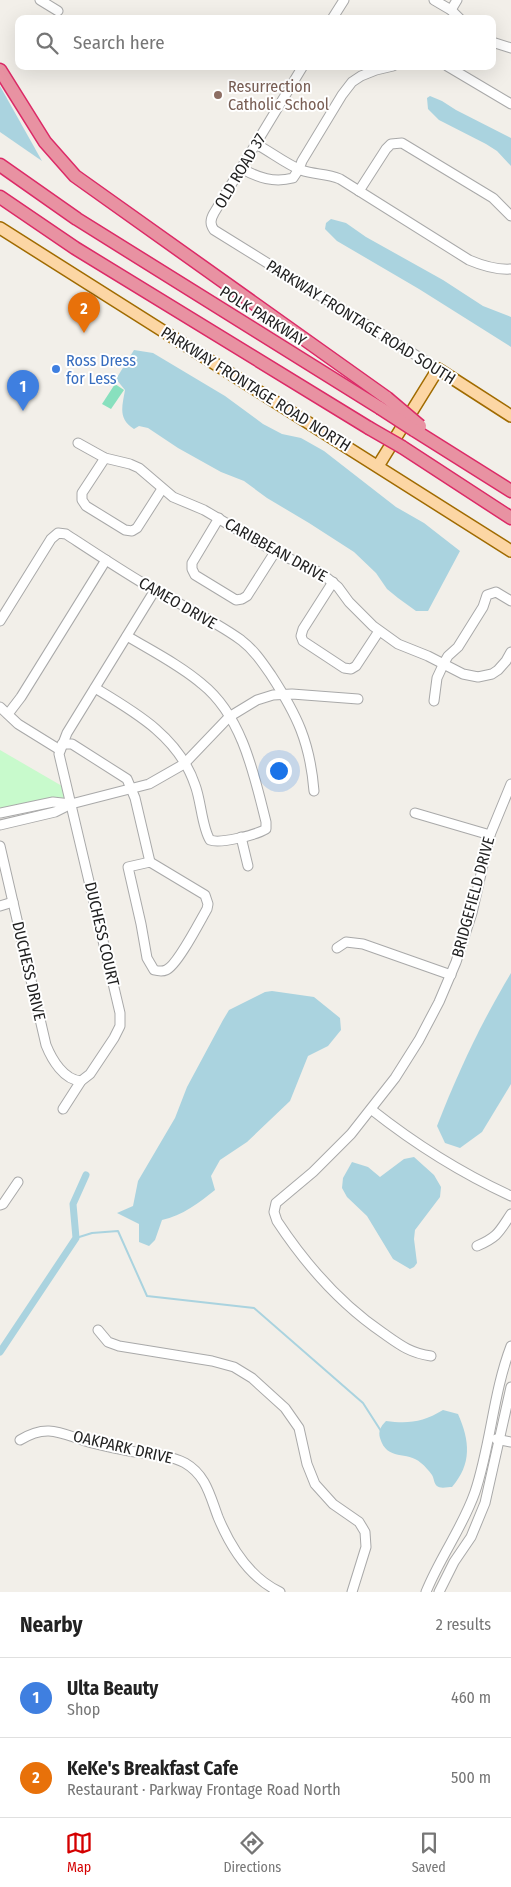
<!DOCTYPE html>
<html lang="en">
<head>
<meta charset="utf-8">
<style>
	:root { --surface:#fff; --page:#f2f2f2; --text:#222; --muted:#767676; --line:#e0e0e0; --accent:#d40000 }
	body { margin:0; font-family:"Fira Sans Condensed",sans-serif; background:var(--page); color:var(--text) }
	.you { position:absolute; left:278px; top:770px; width:18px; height:18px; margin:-12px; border:4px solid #fff; border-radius:50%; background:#1a73e8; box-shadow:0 0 0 8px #1a73e833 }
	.badge { display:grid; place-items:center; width:32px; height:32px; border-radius:50%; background:var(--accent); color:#fff; font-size:16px; font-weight:700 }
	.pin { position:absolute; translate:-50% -41px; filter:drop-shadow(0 1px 2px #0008) }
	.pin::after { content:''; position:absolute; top:26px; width:18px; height:15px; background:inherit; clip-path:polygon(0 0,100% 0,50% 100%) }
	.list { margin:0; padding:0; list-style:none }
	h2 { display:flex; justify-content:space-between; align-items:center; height:65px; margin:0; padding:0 20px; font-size:21px }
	h2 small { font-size:16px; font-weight:400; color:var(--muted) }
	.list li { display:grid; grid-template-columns:32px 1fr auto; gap:15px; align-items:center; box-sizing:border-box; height:80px; padding:0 20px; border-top:1px solid var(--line) }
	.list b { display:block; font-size:19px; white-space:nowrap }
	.list p { margin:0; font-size:16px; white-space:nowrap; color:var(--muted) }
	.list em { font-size:16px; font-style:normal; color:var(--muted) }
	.icon { flex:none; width:28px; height:28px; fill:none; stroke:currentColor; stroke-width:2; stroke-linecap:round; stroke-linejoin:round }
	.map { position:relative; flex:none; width:511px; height:1592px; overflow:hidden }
	.search { position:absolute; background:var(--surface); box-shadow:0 5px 20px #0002; left:15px; right:15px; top:15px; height:55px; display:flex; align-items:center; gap:12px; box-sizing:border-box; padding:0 18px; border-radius:10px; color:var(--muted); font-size:19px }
	.sheet { height:225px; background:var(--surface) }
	nav { display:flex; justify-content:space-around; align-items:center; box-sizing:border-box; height:70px; border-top:1px solid var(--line); background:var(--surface); font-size:14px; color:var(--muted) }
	nav a { display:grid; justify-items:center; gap:2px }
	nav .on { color:var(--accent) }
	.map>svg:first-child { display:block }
</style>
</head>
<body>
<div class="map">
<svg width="511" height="1592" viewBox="0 0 511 1592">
	<rect width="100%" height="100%" fill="#f2efe9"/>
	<!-- park -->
	<path fill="#c8facc" d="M0,750L62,786L67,800L0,809Z"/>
	<!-- pitch -->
	<path fill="#88e0be" d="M115,384L124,390L111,409L102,404Z"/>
	<!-- water -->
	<g fill="#aad3df">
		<path d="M0,86L42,161L0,132Z"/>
		<path d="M430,96L442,101L456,110L511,138V166L497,151L486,144L439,120L428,109L427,98Z"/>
		<path d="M331,219L346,223L366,237L443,280L483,306L511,317V347L419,289L337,241L325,229L326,223Z"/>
		<path d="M134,350L153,353L225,396L263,424L282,434L301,438L324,451L396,507L424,523L460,551L428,611H416L398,598L387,589L376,573L354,552L309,523L267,498L244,481L221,472L178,448L148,428L139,426L134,429C118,419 122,407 125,390L116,379Z"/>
		<path d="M511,973V1084L482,1132L460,1148L445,1143L437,1126C458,1072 481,1023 511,973Z"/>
		<path d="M272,991L314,997L340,1018L341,1030L328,1046L308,1056L290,1101L247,1142L220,1160L211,1176L215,1190C200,1202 182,1216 162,1220L155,1240L149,1246L139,1242V1224L117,1213L133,1206L138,1181L175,1118L187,1087L223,1020L229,1010L265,992Z"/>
		<path d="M414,1157L434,1175L441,1187L440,1197L415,1230L414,1239L417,1263L414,1267L410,1269L393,1259L367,1216L347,1197L342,1188L343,1178L352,1162L368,1167L380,1177L404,1159Z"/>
		<path d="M443,1410L458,1414C470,1441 472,1464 452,1487C448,1487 440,1489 437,1486C434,1484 434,1478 432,1475C429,1471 425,1466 421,1463C407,1450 387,1462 380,1438C378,1431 381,1426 386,1421C409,1424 423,1422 443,1410Z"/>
	</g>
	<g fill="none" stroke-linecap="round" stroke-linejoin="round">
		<!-- stream -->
		<path stroke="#aad3df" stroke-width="2" d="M76,1238L92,1233L118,1231L147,1296L254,1308L363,1403L381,1431"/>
		<!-- canal -->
		<path stroke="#aad3df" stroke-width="7" d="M0,1352L76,1238L73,1204L86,1175"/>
		<defs>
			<g id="minor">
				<path d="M40,0L58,11"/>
				<path d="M434,0L451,10L460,19"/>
				<path d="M451,10L457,0"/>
				<path d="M332,19L344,0"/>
				<path d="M492,42L511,48"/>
				<path d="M303,66L214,213C210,220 210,224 214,230L438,369"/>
				<path d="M447,66L511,104"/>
				<path d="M256,144C271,152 286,164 301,170C315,175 326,173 340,179L469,260C483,266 496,270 511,269"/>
				<path d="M241,168C258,178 274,183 293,178L299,169L302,161L342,95L352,82L361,76L376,70L393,66"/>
				<path d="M359,191L386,149L391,144L402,143L493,198L511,216"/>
				<path d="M78,443L105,458L130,464L139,468L173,497L204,510L275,552L321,573L338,587L349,602L373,626L398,644L428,656L463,674L478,677L492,674L498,670L506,661L511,652"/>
				<path d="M105,458L82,493V500L86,506L125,530L132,531L137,528L162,489"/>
				<path d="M219,518L192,563V569L195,575L236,600L242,599L247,596L275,552"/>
				<path d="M333,582L303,629L301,636L303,641L344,668L351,669L356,666L379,631"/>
				<path d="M0,621L51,539L58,533L66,534C92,551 119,569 146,585C178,604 212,619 241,640C254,650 262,662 271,675C297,715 310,742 314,791"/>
				<path d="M95,688C135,712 179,737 195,785C201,800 202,828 210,840C220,844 256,835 266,829V822C254,774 242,716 202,684C180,665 152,651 127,636"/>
				<path d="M434,701L437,678L444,663L448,656L458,647L483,607L487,595L496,592L511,601"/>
				<path d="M0,707L18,724L60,750"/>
				<path d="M8,714L21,697L106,560"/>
				<path d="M62,744H72L127,779L135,798L150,862"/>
				<path d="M0,813L53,802L71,804"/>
				<path d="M415,813L490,835"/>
				<path d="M0,825L55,812L71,804L149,784L184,764L229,717L257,700L273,695L292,694L358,699"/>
				<path d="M241,837L248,866"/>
				<path d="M0,846L46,1045C52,1060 64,1080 81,1081"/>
				<path d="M150,862L205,895L208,904L207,909C200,921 177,966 166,970C162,972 158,971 154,970L147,958L141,924L128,867Z"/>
				<path d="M0,906L13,902"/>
				<path d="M337,948L346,942L363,944L451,975"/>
				<path d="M63,1109L81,1081L90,1074L114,1038L120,1026V1013L59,754L67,733L155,590"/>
				<path d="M372,1110C415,1144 461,1173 511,1196"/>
				<path d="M0,1205L3,1204L18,1182"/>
				<path d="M477,1246C498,1237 499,1232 511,1214"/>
				<path d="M98,1330L108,1342L119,1346L212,1361L234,1367L252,1378L285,1408L299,1428L307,1464L315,1484L333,1504L359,1522L365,1532L366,1547L352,1592"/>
				<path d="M431,1356C410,1353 400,1345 383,1333C339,1303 306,1265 277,1221L274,1212L276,1203L313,1172L351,1134L395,1078L419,1040L439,1002L456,962L472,913L490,835L511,784"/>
				<path d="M496,1439L511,1442"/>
				<path d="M20,1440C49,1422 63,1435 92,1443C104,1446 116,1449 129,1451C147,1454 168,1454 185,1463C206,1475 210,1496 218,1517C230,1546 250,1578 280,1592"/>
				<path d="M426,1592C440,1557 463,1527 475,1492C491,1444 493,1393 511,1346"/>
				<path d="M439,1592L454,1562L471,1537L485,1503L511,1387"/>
			</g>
			<g id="major">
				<path d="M0,228L511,551"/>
				<path d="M378,466L438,369L511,416"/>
			</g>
			<g id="highway">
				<path d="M0,70L45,142L75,176L387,398"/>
				<path d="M0,165L77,219L380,408"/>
				<path d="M0,197L75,248L369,428"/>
				<path d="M414,430L511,491"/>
				<path d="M402,447L511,518"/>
			</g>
		</defs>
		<!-- minor casing -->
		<use href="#minor" stroke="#a9a9a9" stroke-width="11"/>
		<!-- major casing -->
		<use href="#major" stroke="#a06b00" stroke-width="14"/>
		<!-- highway casing -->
		<use href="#highway" stroke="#dc2a67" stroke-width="15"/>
		<!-- minor -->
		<use href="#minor" stroke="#fff" stroke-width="9"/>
		<!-- major -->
		<use href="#major" stroke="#fcd6a4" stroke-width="11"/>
		<!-- highway -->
		<use href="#highway" stroke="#e892a2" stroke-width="12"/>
		<defs>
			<g id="highway-bridge">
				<path d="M387,398L420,426"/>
				<path d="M380,408L414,430"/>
				<path d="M369,428L402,447"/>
			</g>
		</defs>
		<!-- highway-bridge casing -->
		<use href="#highway-bridge" stroke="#dc2a67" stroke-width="15" stroke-linecap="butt"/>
		<!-- highway-bridge -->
		<use href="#highway-bridge" stroke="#e892a2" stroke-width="12"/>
	</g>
	<!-- markers -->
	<circle fill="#8d6e63" stroke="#fff" stroke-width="2" cx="218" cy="95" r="5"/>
	<circle fill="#3f7fe0" stroke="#fff" stroke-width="2" cx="56" cy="369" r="5"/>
	<g text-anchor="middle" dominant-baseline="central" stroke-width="4" stroke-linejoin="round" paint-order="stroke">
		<!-- education labels -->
		<g font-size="16" fill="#785e54" stroke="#fff" text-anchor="start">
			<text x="228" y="86">Resurrection<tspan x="228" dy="18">Catholic School</tspan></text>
		</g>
		<!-- street labels -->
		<g font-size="16" fill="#222" stroke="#fff">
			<text transform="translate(240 171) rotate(-59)">OLD ROAD 37</text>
			<text transform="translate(263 316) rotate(32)">POLK PARKWAY</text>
			<text transform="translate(361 322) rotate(32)">PARKWAY FRONTAGE ROAD SOUTH</text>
			<text transform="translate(256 389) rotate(32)">PARKWAY FRONTAGE ROAD NORTH</text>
			<text transform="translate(276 550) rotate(29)">CARIBBEAN DRIVE</text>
			<text transform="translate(178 603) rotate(30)">CAMEO DRIVE</text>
			<text transform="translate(473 897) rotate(-75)">BRIDGEFIELD DRIVE</text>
			<text transform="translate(102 934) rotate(77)">DUCHESS COURT</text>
			<text transform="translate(29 971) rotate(77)">DUCHESS DRIVE</text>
			<text transform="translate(123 1447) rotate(13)">OAKPARK DRIVE</text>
		</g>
		<!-- shop labels -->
		<g font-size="16" fill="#366cbe" stroke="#fff" text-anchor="start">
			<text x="66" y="360">Ross Dress<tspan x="66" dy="18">for Less</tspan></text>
		</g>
	</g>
</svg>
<div class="you"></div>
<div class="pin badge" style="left:23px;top:411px;background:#3f7fe0">1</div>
<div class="pin badge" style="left:84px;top:333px;background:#e8710a">2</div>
<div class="search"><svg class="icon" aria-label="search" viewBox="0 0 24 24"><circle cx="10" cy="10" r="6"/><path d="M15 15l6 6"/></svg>Search here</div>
</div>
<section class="sheet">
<h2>Nearby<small>2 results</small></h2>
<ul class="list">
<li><span class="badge" style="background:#3f7fe0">1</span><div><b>Ulta Beauty</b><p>Shop</p></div><em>460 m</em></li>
<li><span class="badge" style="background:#e8710a">2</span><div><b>KeKe's Breakfast Cafe</b><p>Restaurant · Parkway Frontage Road North</p></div><em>500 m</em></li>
</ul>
</section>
<nav>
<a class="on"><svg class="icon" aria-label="map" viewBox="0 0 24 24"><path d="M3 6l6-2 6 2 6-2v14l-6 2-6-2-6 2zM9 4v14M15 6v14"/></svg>Map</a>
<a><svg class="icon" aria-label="directions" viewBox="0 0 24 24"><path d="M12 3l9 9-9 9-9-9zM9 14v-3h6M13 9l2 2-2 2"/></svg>Directions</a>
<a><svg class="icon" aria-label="saved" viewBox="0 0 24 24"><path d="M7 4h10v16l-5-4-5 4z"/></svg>Saved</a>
</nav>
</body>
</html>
